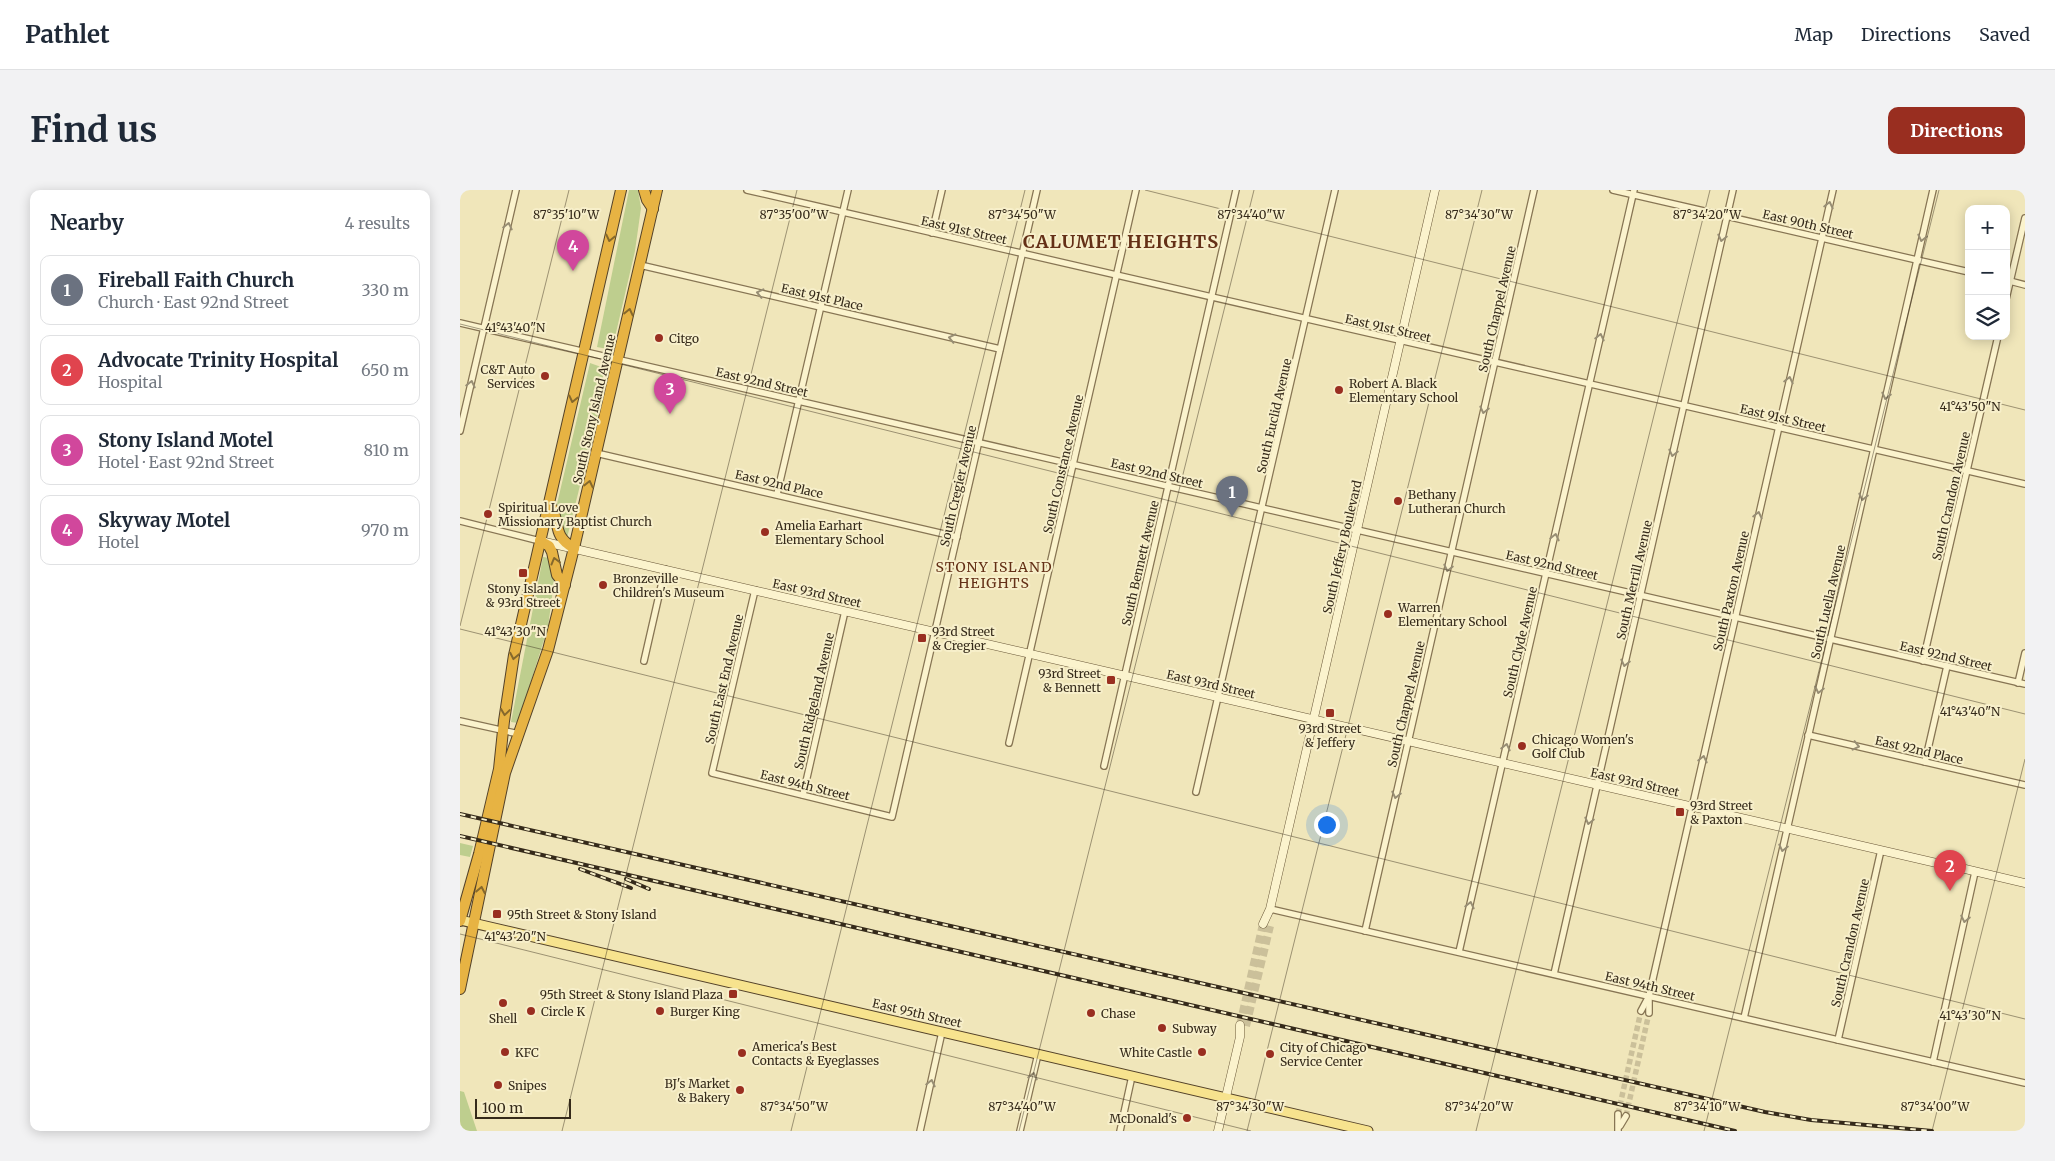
<!DOCTYPE html>
<html lang="en">
<head>
<meta charset="utf-8">
<style>
	:root { --surface:#fff; --page:#f2f2f3; --text:#1f2937; --muted:#747a83; --line:#e0e1e3; --accent:#992e20 }
	body { margin:0; font-family:Merriweather,serif; background:var(--page); color:var(--text) }
	.controls { position:absolute; right:15px; top:15px; display:grid; overflow:hidden; border-radius:10px; box-shadow:0 2px 12px #0003 }
	.controls button { width:45px; height:45px; display:grid; place-items:center; padding:0; border:0; border-bottom:1px solid var(--line); background:var(--surface); color:var(--text); font:25px sans-serif }
	.scale { position:absolute; left:15px; bottom:12px; width:96px; box-sizing:border-box; padding-left:5px; border:2px solid #352a1a; border-top:0; font-size:14px; line-height:18px; white-space:nowrap; color:#352a1a; -webkit-text-stroke:4px #f7efca; paint-order:stroke }
	.you { position:absolute; left:866px; top:634px; width:18px; height:18px; margin:-12px; border:4px solid #fff; border-radius:50%; background:#1a73e8; box-shadow:0 0 0 8px #1a73e833 }
	.badge { display:grid; place-items:center; width:32px; height:32px; border-radius:50%; background:var(--accent); color:#fff; font-size:16px; font-weight:700 }
	.pin { position:absolute; translate:-50% -41px; filter:drop-shadow(0 1px 2px #0008) }
	.pin::after { content:''; position:absolute; top:26px; width:18px; height:15px; background:inherit; clip-path:polygon(0 0,100% 0,50% 100%) }
	.list { margin:0; padding:0; list-style:none }
	h2 { display:flex; justify-content:space-between; align-items:center; height:65px; margin:0; padding:0 20px; font-size:21px }
	h2 small { font-size:16px; font-weight:400; color:var(--muted) }
	.list li { display:grid; grid-template-columns:32px 1fr auto; gap:15px; align-items:center; box-sizing:border-box; height:70px; margin:0 10px 10px; padding:0 10px; border:1px solid var(--line); border-radius:10px }
	.list b { display:block; font-size:19px; white-space:nowrap }
	.list p { margin:0; font-size:16px; white-space:nowrap; color:var(--muted) }
	.list em { font-size:16px; font-style:normal; color:var(--muted) }
	.icon { flex:none; width:28px; height:28px; fill:none; stroke:currentColor; stroke-width:2; stroke-linecap:round; stroke-linejoin:round }
	.map { position:relative; flex:none; width:1565px; height:941px; overflow:hidden; border-radius:10px }
	header { display:flex; align-items:center; gap:30px; box-sizing:border-box; height:70px; padding:0 25px; background:var(--surface); border-bottom:1px solid var(--line) }
	header strong { font-size:24px }
	nav { display:flex; gap:28px; margin-inline-start:auto; font-size:18px }
	.intro { display:flex; align-items:center; justify-content:space-between; box-sizing:border-box; height:120px; padding:0 30px }
	h1 { margin:0; font-size:35px }
	.button { padding:12px 22px; border-radius:10px; background:var(--accent); color:#fff; font-size:18px; font-weight:700 }
	main { display:flex; gap:30px; padding:0 30px }
	aside { flex:1; background:var(--surface); border-radius:10px; box-shadow:0 2px 12px #0003 }
	.map>svg:first-child { display:block }
</style>
</head>
<body>
<header>
<strong>Pathlet</strong>
<nav><a>Map</a><a>Directions</a><a>Saved</a></nav>
</header>
<div class="intro"><h1>Find us</h1><a class="button">Directions</a></div>
<main>
<aside>
<h2>Nearby<small>4 results</small></h2>
<ul class="list">
<li><span class="badge" style="background:#6b7280">1</span><div><b>Fireball Faith Church</b><p>Church · East 92nd Street</p></div><em>330 m</em></li>
<li><span class="badge" style="background:#e0444e">2</span><div><b>Advocate Trinity Hospital</b><p>Hospital</p></div><em>650 m</em></li>
<li><span class="badge" style="background:#d1479c">3</span><div><b>Stony Island Motel</b><p>Hotel · East 92nd Street</p></div><em>810 m</em></li>
<li><span class="badge" style="background:#d1479c">4</span><div><b>Skyway Motel</b><p>Hotel</p></div><em>970 m</em></li>
</ul>
</aside>
<div class="map">
<svg width="1565" height="941" viewBox="0 0 1565 941">
	<rect width="100%" height="100%" fill="#f0e6ba"/>
	<!-- green -->
	<g fill="#bece8e">
		<path d="M169,0H178L181,18L175,61L152,160L137,157Z"/>
		<path d="M130,173L144,178L140,215L107,348L103,346L97,314Z"/>
		<path d="M83,367L90,368L94,392L88,437L58,533L51,532Z"/>
		<path d="M0,653L13,656L10,667L0,665Z"/>
		<path d="M0,901L4,902L17,941H0Z"/>
	</g>
	<g fill="none" stroke-linecap="round" stroke-linejoin="round">
		<!-- street-tunnel -->
		<g stroke="#cbc09a" stroke-width="5.5" stroke-dasharray="5.5 3" stroke-linecap="butt">
			<path d="M1158,924L1181,821"/>
			<path d="M1166,926L1189,823"/>
		</g>
		<!-- secondary-tunnel -->
		<g stroke="#cbc09a" stroke-width="8" stroke-dasharray="8 4" stroke-linecap="butt">
			<path d="M780,835L803,734"/>
			<path d="M786,836L810,736"/>
		</g>
		<defs>
			<g id="street">
				<path d="M287,0L1565,294"/>
				<path d="M1153,0L1509,82"/>
				<path d="M472,43L482,0"/>
				<path d="M180,75L540,159"/>
				<path d="M1546,90L1565,95"/>
				<path d="M1546,109L1565,28"/>
				<path d="M0,133L1565,494"/>
				<path d="M0,241L56,0"/>
				<path d="M136,263L497,347"/>
				<path d="M317,304L388,0"/>
				<path d="M0,331L80,351"/>
				<path d="M295,400L252,583L432,627L577,0"/>
				<path d="M184,471L205,379"/>
				<path d="M1463,471L1538,146"/>
				<path d="M1558,493L1565,463"/>
				<path d="M0,531L59,544"/>
				<path d="M1348,545L1565,595"/>
				<path d="M549,553L676,0"/>
				<path d="M1465,572L1487,476"/>
				<path d="M644,576L776,0"/>
				<path d="M736,602L875,0"/>
				<path d="M343,605L385,421"/>
				<path d="M810,719L1565,893"/>
				<path d="M905,741L1074,0"/>
				<path d="M999,762L1174,0"/>
				<path d="M1094,784L1273,0"/>
				<path d="M1189,808V823"/>
				<path d="M1181,821L1189,806L1373,0"/>
				<path d="M1284,828L1473,0"/>
				<path d="M1378,850L1421,660"/>
				<path d="M1473,872L1515,682"/>
				<path d="M1160,936L1166,926"/>
				<path d="M460,941L482,842"/>
				<path d="M560,941L578,864"/>
				<path d="M660,941L672,886"/>
				<path d="M1158,941V924"/>
			</g>
			<g id="secondary">
				<path d="M85,352L1498,678"/>
				<path d="M1501,678L1565,693"/>
				<path d="M803,734L810,719L975,0"/>
				<path d="M758,941L780,847V835"/>
			</g>
			<path id="primary" d="M0,730L908,941"/>
			<g id="highway">
				<path d="M184,0L187,10L193,19"/>
				<path d="M89,313C102,330 90,345 114,358"/>
				<path d="M80,351L89,356L92,362L97,385L105,395"/>
				<path d="M0,731L19,664L39,579L44,531L54,465L161,0"/>
				<path d="M0,799L45,583L88,460L114,358L197,0"/>
			</g>
		</defs>
		<!-- street casing -->
		<use href="#street" stroke="#877554" stroke-width="8"/>
		<!-- secondary casing -->
		<use href="#secondary" stroke="#685637" stroke-width="9"/>
		<!-- primary casing -->
		<use href="#primary" stroke="#544229" stroke-width="11"/>
		<!-- highway casing -->
		<use href="#highway" stroke="#544229" stroke-width="12"/>
		<!-- street -->
		<use href="#street" stroke="#fbf3cd" stroke-width="5.5"/>
		<!-- secondary -->
		<use href="#secondary" stroke="#fbf3cd" stroke-width="8"/>
		<!-- primary -->
		<use href="#primary" stroke="#f7e38e" stroke-width="9"/>
		<!-- highway -->
		<use href="#highway" stroke="#e7b343" stroke-width="10"/>
		<defs>
			<g id="rail">
				<path d="M0,624L1305,922L1351,930L1472,941"/>
				<path d="M0,646L1275,941"/>
				<path d="M120,679L171,698"/>
				<path d="M166,689L189,699"/>
			</g>
		</defs>
		<!-- rail casing -->
		<use href="#rail" stroke="#352a1a" stroke-width="4"/>
		<!-- rail -->
		<use href="#rail" stroke="#f7efca" stroke-width="2" stroke-dasharray="5.5" stroke-linecap="butt"/>
	</g>
	<!-- one-way arrows -->
	<defs><path id="oneway-chevron" d="M-2-3.5L2.5 0L-2 3.5" fill="none" stroke-width="1.6" stroke-linecap="round" stroke-linejoin="round" transform="scale(1.25)"/></defs>
	<g stroke="#988e74">
		<use href="#oneway-chevron" transform="translate(1369 15) rotate(-77)"/>
		<use href="#oneway-chevron" transform="translate(48 36) rotate(-77)"/>
		<use href="#oneway-chevron" transform="translate(1262 48) rotate(103)"/>
		<use href="#oneway-chevron" transform="translate(1462 48) rotate(103)"/>
		<use href="#oneway-chevron" transform="translate(300 103) rotate(-167)"/>
		<use href="#oneway-chevron" transform="translate(1140 147) rotate(-77)"/>
		<use href="#oneway-chevron" transform="translate(492 148) rotate(-167)"/>
		<use href="#oneway-chevron" transform="translate(1329 190) rotate(-77)"/>
		<use href="#oneway-chevron" transform="translate(11 194) rotate(-77)"/>
		<use href="#oneway-chevron" transform="translate(1426 206) rotate(103)"/>
		<use href="#oneway-chevron" transform="translate(1024 220) rotate(103)"/>
		<use href="#oneway-chevron" transform="translate(1213 263) rotate(103)"/>
		<use href="#oneway-chevron" transform="translate(1403 307) rotate(103)"/>
		<use href="#oneway-chevron" transform="translate(1298 325) rotate(-77)"/>
		<use href="#oneway-chevron" transform="translate(1095 347) rotate(-77)"/>
		<use href="#oneway-chevron" transform="translate(988 378) rotate(103)"/>
		<use href="#oneway-chevron" transform="translate(1165 473) rotate(103)"/>
		<use href="#oneway-chevron" transform="translate(1359 500) rotate(103)"/>
		<use href="#oneway-chevron" transform="translate(1396 556) rotate(13)"/>
		<use href="#oneway-chevron" transform="translate(1046 557) rotate(-77)"/>
		<use href="#oneway-chevron" transform="translate(1243 569) rotate(-77)"/>
		<use href="#oneway-chevron" transform="translate(936 605) rotate(103)"/>
		<use href="#oneway-chevron" transform="translate(1129 631) rotate(103)"/>
		<use href="#oneway-chevron" transform="translate(1323 658) rotate(103)"/>
		<use href="#oneway-chevron" transform="translate(1010 715) rotate(-77)"/>
		<use href="#oneway-chevron" transform="translate(1505 729) rotate(102)"/>
		<use href="#oneway-chevron" transform="translate(573 886) rotate(-77)"/>
		<use href="#oneway-chevron" transform="translate(471 893) rotate(-77)"/>
	</g>
	<g stroke="#85682c">
		<use href="#oneway-chevron" transform="translate(150 48) rotate(103)"/>
		<use href="#oneway-chevron" transform="translate(169 122) rotate(-77)"/>
		<use href="#oneway-chevron" transform="translate(113 209) rotate(103)"/>
		<use href="#oneway-chevron" transform="translate(129 294) rotate(-77)"/>
		<use href="#oneway-chevron" transform="translate(95 371) rotate(-105)"/>
		<use href="#oneway-chevron" transform="translate(54 466) rotate(101)"/>
		<use href="#oneway-chevron" transform="translate(45 522) rotate(98)"/>
		<use href="#oneway-chevron" transform="translate(21 700) rotate(-79)"/>
	</g>
	<!-- ticks -->
	<path fill="none" stroke="#352a1a" stroke-width="1" stroke-opacity="0.45" d="M685,0L1565,220M0,134L1565,524M0,436L109,0M0,439L1565,829M0,744L791,941M102,941L337,0M331,941L565,0M559,941L794,0M787,941L1022,0M1016,941L1250,0M1244,941L1479,0M1472,941L1565,569"/>
	<!-- markers -->
	<g fill="#992e20" stroke="#f7efca" stroke-width="2">
		<circle cx="199" cy="148" r="5"/>
		<circle cx="85" cy="186" r="5"/>
		<circle cx="879" cy="200" r="5"/>
		<circle cx="938" cy="311" r="5"/>
		<circle cx="28" cy="324" r="5"/>
		<circle cx="305" cy="342" r="5"/>
		<rect x="58" y="378" width="10" height="10" rx="2.5"/>
		<circle cx="143" cy="395" r="5"/>
		<circle cx="928" cy="424" r="5"/>
		<rect x="457" y="443" width="10" height="10" rx="2.5"/>
		<rect x="646" y="485" width="10" height="10" rx="2.5"/>
		<rect x="865" y="518" width="10" height="10" rx="2.5"/>
		<circle cx="1062" cy="556" r="5"/>
		<rect x="1215" y="617" width="10" height="10" rx="2.5"/>
		<rect x="32" y="719" width="10" height="10" rx="2.5"/>
		<rect x="268" y="799" width="10" height="10" rx="2.5"/>
		<circle cx="43" cy="813" r="5"/>
		<circle cx="71" cy="821" r="5"/>
		<circle cx="200" cy="821" r="5"/>
		<circle cx="631" cy="823" r="5"/>
		<circle cx="702" cy="838" r="5"/>
		<circle cx="45" cy="862" r="5"/>
		<circle cx="742" cy="862" r="5"/>
		<circle cx="282" cy="863" r="5"/>
		<circle cx="810" cy="864" r="5"/>
		<circle cx="38" cy="895" r="5"/>
		<circle cx="280" cy="900" r="5"/>
		<circle cx="727" cy="928" r="5"/>
	</g>
	<g text-anchor="middle" dominant-baseline="central" stroke-width="4" stroke-linejoin="round" paint-order="stroke">
		<!-- street labels -->
		<g font-size="12" fill="#352a1a" stroke="#f7efca">
			<text transform="translate(1348 34) rotate(13)">East 90th Street</text>
			<text transform="translate(504 40) rotate(13)">East 91st Street</text>
			<text transform="translate(362 107) rotate(13)">East 91st Place</text>
			<text transform="translate(1037 119) rotate(-77)">South Chappel Avenue</text>
			<text transform="translate(928 138) rotate(13)">East 91st Street</text>
			<text transform="translate(302 192) rotate(13)">East 92nd Street</text>
			<text transform="translate(134 219) rotate(-77)">South Stony Island Avenue</text>
			<text transform="translate(814 226) rotate(-77)">South Euclid Avenue</text>
			<text transform="translate(1323 228) rotate(13)">East 91st Street</text>
			<text transform="translate(603 274) rotate(-77)">South Constance Avenue</text>
			<text transform="translate(697 283) rotate(13)">East 92nd Street</text>
			<text transform="translate(319 294) rotate(13)">East 92nd Place</text>
			<text transform="translate(498 296) rotate(-77)">South Cregier Avenue</text>
			<text transform="translate(1491 306) rotate(-77)">South Crandon Avenue</text>
			<text transform="translate(882 357) rotate(-77)">South Jeffery Boulevard</text>
			<text transform="translate(680 373) rotate(-77)">South Bennett Avenue</text>
			<text transform="translate(1092 375) rotate(13)">East 92nd Street</text>
			<text transform="translate(1174 390) rotate(-77)">South Merrill Avenue</text>
			<text transform="translate(1271 401) rotate(-77)">South Paxton Avenue</text>
			<text transform="translate(357 403) rotate(13)">East 93rd Street</text>
			<text transform="translate(1368 412) rotate(-77)">South Luella Avenue</text>
			<text transform="translate(1060 452) rotate(-77)">South Clyde Avenue</text>
			<text transform="translate(1486 466) rotate(13)">East 92nd Street</text>
			<text transform="translate(264 489) rotate(-77)">South East End Avenue</text>
			<text transform="translate(751 494) rotate(13)">East 93rd Street</text>
			<text transform="translate(354 511) rotate(-77)">South Ridgeland Avenue</text>
			<text transform="translate(946 514) rotate(-77)">South Chappel Avenue</text>
			<text transform="translate(1459 560) rotate(13)">East 92nd Place</text>
			<text transform="translate(1175 592) rotate(13)">East 93rd Street</text>
			<text transform="translate(345 595) rotate(14)">East 94th Street</text>
			<text transform="translate(1390 753) rotate(-77)">South Crandon Avenue</text>
			<text transform="translate(1190 796) rotate(13)">East 94th Street</text>
			<text transform="translate(457 823) rotate(13)">East 95th Street</text>
		</g>
		<!-- poi labels -->
		<g font-size="12" fill="#352a1a" stroke="#f7efca" text-anchor="start">
			<text x="209" y="148">Citgo</text>
			<text x="75" y="179" text-anchor="end">C&amp;T Auto<tspan x="75" dy="14">Services</tspan></text>
			<text x="889" y="193">Robert A. Black<tspan x="889" dy="14">Elementary School</tspan></text>
			<text x="948" y="304">Bethany<tspan x="948" dy="14">Lutheran Church</tspan></text>
			<text x="38" y="317">Spiritual Love<tspan x="38" dy="14">Missionary Baptist Church</tspan></text>
			<text x="315" y="335">Amelia Earhart<tspan x="315" dy="14">Elementary School</tspan></text>
			<text x="153" y="388">Bronzeville<tspan x="153" dy="14">Children's Museum</tspan></text>
			<text x="63" y="398" text-anchor="middle">Stony Island<tspan x="63" dy="14">&amp; 93rd Street</tspan></text>
			<text x="938" y="417">Warren<tspan x="938" dy="14">Elementary School</tspan></text>
			<text x="472" y="441">93rd Street<tspan x="472" dy="14">&amp; Cregier</tspan></text>
			<text x="641" y="483" text-anchor="end">93rd Street<tspan x="641" dy="14">&amp; Bennett</tspan></text>
			<text x="870" y="538" text-anchor="middle">93rd Street<tspan x="870" dy="14">&amp; Jeffery</tspan></text>
			<text x="1072" y="549">Chicago Women's<tspan x="1072" dy="14">Golf Club</tspan></text>
			<text x="1230" y="615">93rd Street<tspan x="1230" dy="14">&amp; Paxton</tspan></text>
			<text x="47" y="724">95th Street &amp; Stony Island</text>
			<text x="263" y="804" text-anchor="end">95th Street &amp; Stony Island Plaza</text>
			<text x="81" y="821">Circle K</text>
			<text x="210" y="821">Burger King</text>
			<text x="641" y="823">Chase</text>
			<text x="43" y="828" text-anchor="middle">Shell</text>
			<text x="712" y="838">Subway</text>
			<text x="292" y="856">America's Best<tspan x="292" dy="14">Contacts &amp; Eyeglasses</tspan></text>
			<text x="820" y="857">City of Chicago<tspan x="820" dy="14">Service Center</tspan></text>
			<text x="55" y="862">KFC</text>
			<text x="732" y="862" text-anchor="end">White Castle</text>
			<text x="270" y="893" text-anchor="end">BJ's Market<tspan x="270" dy="14">&amp; Bakery</tspan></text>
			<text x="48" y="895">Snipes</text>
			<text x="717" y="928" text-anchor="end">McDonald's</text>
		</g>
		<!-- neighbourhood labels -->
		<g font-size="14" letter-spacing="1" fill="#643017" stroke="#f7efca">
			<text x="534" y="377">STONY ISLAND<tspan x="534" dy="16">HEIGHTS</tspan></text>
		</g>
		<!-- district labels -->
		<g font-size="18" font-weight="bold" letter-spacing="1" fill="#643017" stroke="#f7efca">
			<text x="661" y="51">CALUMET HEIGHTS</text>
		</g>
	</g>
	<g font-size="12" text-anchor="middle" fill="#352a1a" stroke="#f7efca" stroke-width="4" stroke-linejoin="round" paint-order="stroke">
		<text x="106" y="29">87°35'10"W</text>
		<text x="334" y="29">87°35'00"W</text>
		<text x="562" y="29">87°34'50"W</text>
		<text x="791" y="29">87°34'40"W</text>
		<text x="1019" y="29">87°34'30"W</text>
		<text x="1247" y="29">87°34'20"W</text>
		<text x="55" y="142">41°43'40"N</text>
		<text x="1510" y="221">41°43'50"N</text>
		<text x="55" y="446">41°43'30"N</text>
		<text x="1510" y="526">41°43'40"N</text>
		<text x="55" y="751">41°43'20"N</text>
		<text x="1510" y="830">41°43'30"N</text>
		<text x="334" y="921">87°34'50"W</text>
		<text x="562" y="921">87°34'40"W</text>
		<text x="790" y="921">87°34'30"W</text>
		<text x="1019" y="921">87°34'20"W</text>
		<text x="1247" y="921">87°34'10"W</text>
		<text x="1475" y="921">87°34'00"W</text>
	</g>
</svg>
<div class="controls">
<button>+</button>
<button>−</button>
<button><svg class="icon" aria-label="layers" viewBox="0 0 24 24"><path d="M12 4l9 5-9 5-9-5zM3 14l9 5 9-5"/></svg></button>
</div>
<div class="scale">100 m</div>
<div class="you"></div>
<div class="pin badge" style="left:772px;top:327px;background:#6b7280">1</div>
<div class="pin badge" style="left:1490px;top:701px;background:#e0444e">2</div>
<div class="pin badge" style="left:210px;top:224px;background:#d1479c">3</div>
<div class="pin badge" style="left:113px;top:81px;background:#d1479c">4</div>
</div>
</main>
</body>
</html>
